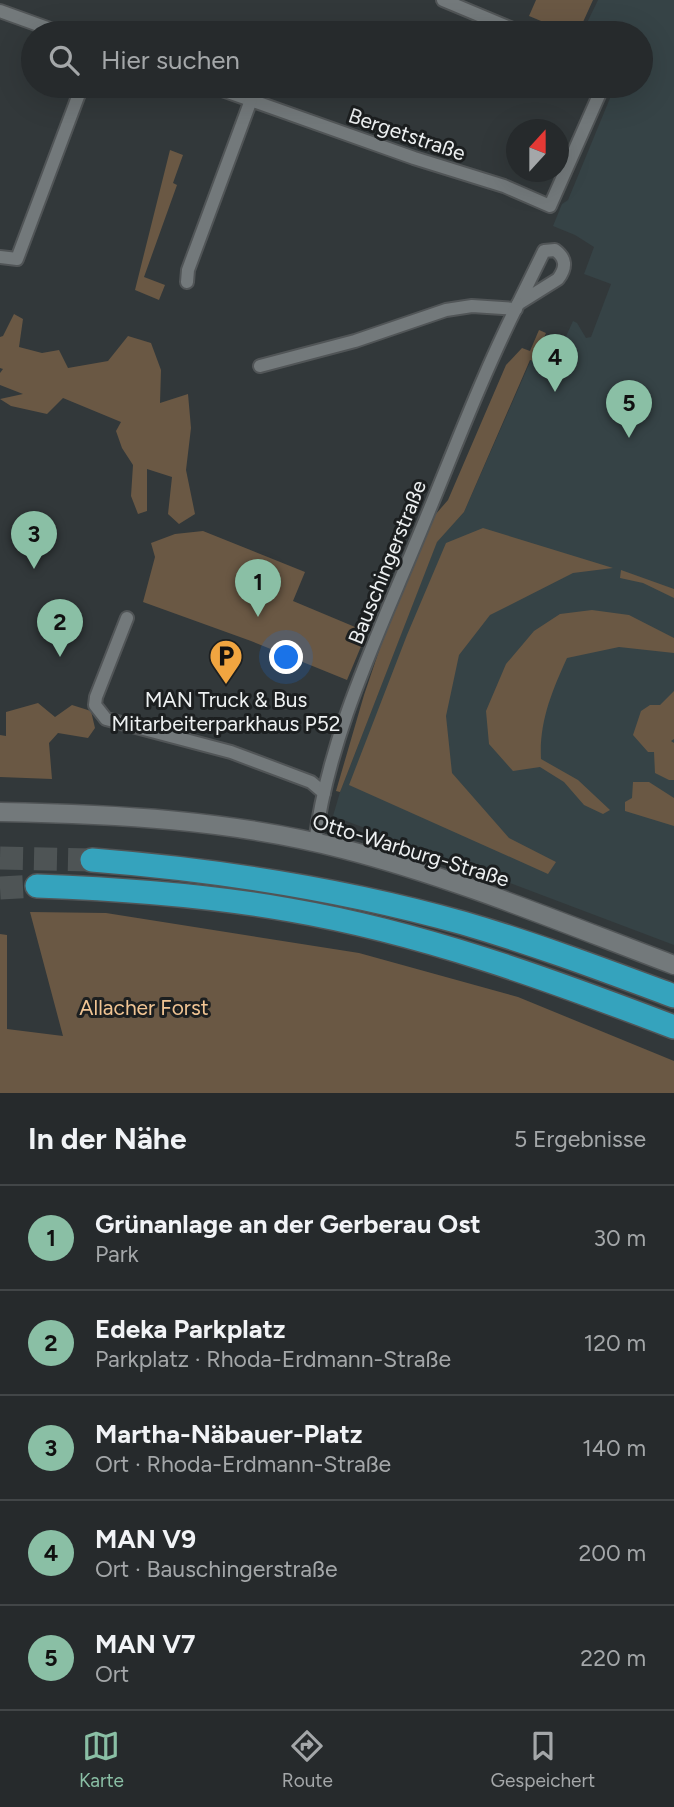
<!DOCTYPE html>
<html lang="de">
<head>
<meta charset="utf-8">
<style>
	:root { --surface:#262a2c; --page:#2e3234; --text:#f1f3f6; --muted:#a4a7a9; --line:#424648; --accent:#8abfa5 }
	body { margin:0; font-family:Figtree,sans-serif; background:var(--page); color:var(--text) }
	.compass { position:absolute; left:506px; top:119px; width:63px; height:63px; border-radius:50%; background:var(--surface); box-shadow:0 7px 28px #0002; rotate:21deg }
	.you { position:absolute; left:287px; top:658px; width:24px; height:24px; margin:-18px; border:5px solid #fff; border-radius:50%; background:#1a73e8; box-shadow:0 0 0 10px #1a73e833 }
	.badge { display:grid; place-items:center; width:46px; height:46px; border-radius:50%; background:var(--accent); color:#111; font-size:23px; font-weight:700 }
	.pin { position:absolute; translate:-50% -58px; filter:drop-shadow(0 2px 4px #0008) }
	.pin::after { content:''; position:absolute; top:37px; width:24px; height:21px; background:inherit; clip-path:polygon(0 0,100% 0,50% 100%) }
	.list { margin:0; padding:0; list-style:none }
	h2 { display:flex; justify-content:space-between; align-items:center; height:91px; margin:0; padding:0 28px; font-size:30px }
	h2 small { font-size:23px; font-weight:400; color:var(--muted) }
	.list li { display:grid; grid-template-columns:46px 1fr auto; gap:21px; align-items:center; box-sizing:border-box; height:105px; padding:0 28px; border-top:2px solid var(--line) }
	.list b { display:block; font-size:26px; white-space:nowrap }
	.list p { margin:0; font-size:23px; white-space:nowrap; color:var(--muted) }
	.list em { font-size:23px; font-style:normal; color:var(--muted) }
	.icon { flex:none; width:38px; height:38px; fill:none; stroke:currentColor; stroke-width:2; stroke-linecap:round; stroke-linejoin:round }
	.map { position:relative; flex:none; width:674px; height:1093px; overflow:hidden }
	.search { position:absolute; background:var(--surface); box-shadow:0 7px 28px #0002; left:21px; right:21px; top:21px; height:77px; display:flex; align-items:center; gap:18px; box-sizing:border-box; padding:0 24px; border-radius:38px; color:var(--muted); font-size:26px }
	.sheet { height:616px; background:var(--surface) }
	nav { display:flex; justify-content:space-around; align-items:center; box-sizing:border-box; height:98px; border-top:2px solid var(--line); background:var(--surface); font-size:19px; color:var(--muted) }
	nav a { display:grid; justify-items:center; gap:4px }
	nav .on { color:var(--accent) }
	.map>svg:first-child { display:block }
</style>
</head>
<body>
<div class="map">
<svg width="674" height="1093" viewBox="0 0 674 1093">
	<rect width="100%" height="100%" fill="#32383a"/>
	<!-- built -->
	<path fill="#364346" d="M598,0H674V945L333,816L340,792L437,541L464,512L531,360L552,367L573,321L577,323L586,338L591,337L611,284L584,274L594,247L575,235L553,226L562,204L568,200L615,86H641V33H582Z"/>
	<!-- green -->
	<g fill="#6a5844">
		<path d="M536,0H593L578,33H570L529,16Z"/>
		<path d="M170,150L183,155L173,183L177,185L144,277L165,285L159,300L135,290Z"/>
		<path d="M14,314L23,319L19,347L42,353L59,350L68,368L108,361L128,336L151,343L161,370L160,403L188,394L191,428L186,470L195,514L179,524L168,514L172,477L147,469V511L138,514L131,496L133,465L122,448L116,431L121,422L63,398L47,414L11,406L0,399L23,394L0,385V373L3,369L0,368V337L3,336Z"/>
		<path d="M539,330L546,333L534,361L530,360L464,512L437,542L342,787L340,792L336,791L364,695L382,642L435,515L448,500L506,365L522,348L530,351Z"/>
		<path d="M483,528L613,568L573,573L490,615L459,655L446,716L452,773L509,838L556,862L548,874L349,785L407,635L446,543Z"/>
		<path d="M203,531L305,572L293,601L367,632L347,680L251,641L143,602L155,557L151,543L175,534Z"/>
		<path d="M621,570L674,589V598L643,583L620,578Z"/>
		<path d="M592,610L629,615L674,638V653L619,647L567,658C552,691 539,722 541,759L578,780L610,810L603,814L584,805L564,782L540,767L513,771L489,744L486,711L506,664L534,631L560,614Z"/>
		<path d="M674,691V739L671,741L674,743V780H669L655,773L654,752H648L633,735L641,711L650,705H660Z"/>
		<path d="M38,703L55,717L72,705L91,711L95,728L88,738L58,733L49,743L52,779L0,777V735L6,736V712Z"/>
		<path d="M633,782H649L674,798V826L625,811V802L632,798Z"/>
		<path d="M30,912L106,913L359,953L518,997L674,1061V1093H0V934L7,935V1029L63,1036Z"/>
	</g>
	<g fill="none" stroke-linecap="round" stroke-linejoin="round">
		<!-- highway-tunnel -->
		<g stroke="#4e5455" stroke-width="23" stroke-dasharray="23 11" stroke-linecap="butt">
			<path d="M0,858L92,860"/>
			<path d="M0,888L37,886"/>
		</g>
		<defs>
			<g id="street">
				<path d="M443,0L522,33"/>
				<path d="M0,11L61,33"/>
				<path d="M211,86L414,158L504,186L550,206L603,86"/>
				<path d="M555,250C566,258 567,267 558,279L518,304L544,251Z"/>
				<path d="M0,257L17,259L82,86"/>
				<path d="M187,282L188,270L251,100"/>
				<path d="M260,366L355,341L446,310L472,306L516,309"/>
				<path d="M127,618L96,697L95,705L106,719L231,752L311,782L324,793"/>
				<path d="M315,843C328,738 377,637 417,540C450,461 480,380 518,304"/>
			</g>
			<path id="secondary" d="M0,812C115,814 231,820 343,849C456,878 565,924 674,965"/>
			<g id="highway">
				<path d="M92,860C218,870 342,889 463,923C535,944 604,970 674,996"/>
				<path d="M37,886C122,889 206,895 290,910C423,933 548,979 674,1027"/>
			</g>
		</defs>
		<!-- street casing -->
		<use href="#street" stroke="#515557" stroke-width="16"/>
		<!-- secondary casing -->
		<use href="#secondary" stroke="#515557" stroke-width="21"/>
		<!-- highway casing -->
		<use href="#highway" stroke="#515557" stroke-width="26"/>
		<!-- street -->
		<use href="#street" stroke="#73797b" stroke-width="12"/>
		<!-- secondary -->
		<use href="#secondary" stroke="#73797b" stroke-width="18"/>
		<!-- highway -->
		<use href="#highway" stroke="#35a3bd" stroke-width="23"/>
	</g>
	<!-- icons -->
	<defs>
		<symbol id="parking-pin" viewBox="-11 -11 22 30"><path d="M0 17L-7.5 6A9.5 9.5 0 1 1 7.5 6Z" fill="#f1a540" stroke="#1c1f20"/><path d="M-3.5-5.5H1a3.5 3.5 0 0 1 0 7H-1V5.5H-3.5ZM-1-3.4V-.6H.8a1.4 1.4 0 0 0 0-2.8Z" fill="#111"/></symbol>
	</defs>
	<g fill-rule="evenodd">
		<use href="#parking-pin" x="207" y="637" width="38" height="52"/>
	</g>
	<g text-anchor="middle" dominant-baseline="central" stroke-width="6" stroke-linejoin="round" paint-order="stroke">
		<!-- street labels -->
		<g font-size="21" fill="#edf0f1" stroke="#1c1f20">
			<text transform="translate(407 134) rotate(19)">Bergetstraße</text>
			<text transform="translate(387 562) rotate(-68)">Bauschingerstraße</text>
			<text transform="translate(411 850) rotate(17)">Otto-Warburg-Straße</text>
		</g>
		<!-- poi labels -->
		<g font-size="21" fill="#edf0f1" stroke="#1c1f20">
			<text x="226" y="699">MAN Truck &amp; Bus<tspan x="226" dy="24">Mitarbeiterparkhaus P52</tspan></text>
		</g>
		<!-- park labels -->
		<g font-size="21" fill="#f1c594" stroke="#1c1f20">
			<text x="144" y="1007">Allacher Forst</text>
		</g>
	</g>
</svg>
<svg class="compass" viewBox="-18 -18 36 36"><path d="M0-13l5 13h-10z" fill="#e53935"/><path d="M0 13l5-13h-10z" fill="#a4a7a9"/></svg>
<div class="you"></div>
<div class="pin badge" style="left:258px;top:617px">1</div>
<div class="pin badge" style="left:60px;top:657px">2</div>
<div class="pin badge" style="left:34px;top:569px">3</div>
<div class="pin badge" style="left:555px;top:392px">4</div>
<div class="pin badge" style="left:629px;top:438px">5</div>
<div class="search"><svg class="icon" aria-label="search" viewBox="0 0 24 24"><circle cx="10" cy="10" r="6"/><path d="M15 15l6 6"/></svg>Hier suchen</div>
</div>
<section class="sheet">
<h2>In der Nähe<small>5 Ergebnisse</small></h2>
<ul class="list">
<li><span class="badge">1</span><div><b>Grünanlage an der Gerberau Ost</b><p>Park</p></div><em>30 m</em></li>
<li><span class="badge">2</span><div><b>Edeka Parkplatz</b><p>Parkplatz · Rhoda-Erdmann-Straße</p></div><em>120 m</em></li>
<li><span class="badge">3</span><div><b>Martha-Näbauer-Platz</b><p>Ort · Rhoda-Erdmann-Straße</p></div><em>140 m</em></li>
<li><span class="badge">4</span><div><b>MAN V9</b><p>Ort · Bauschingerstraße</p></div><em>200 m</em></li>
<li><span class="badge">5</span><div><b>MAN V7</b><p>Ort</p></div><em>220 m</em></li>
</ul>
</section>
<nav>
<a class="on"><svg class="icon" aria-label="map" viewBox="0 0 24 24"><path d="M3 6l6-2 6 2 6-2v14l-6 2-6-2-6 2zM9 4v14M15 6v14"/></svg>Karte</a>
<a><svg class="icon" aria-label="directions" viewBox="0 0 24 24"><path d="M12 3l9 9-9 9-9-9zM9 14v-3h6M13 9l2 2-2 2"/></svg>Route</a>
<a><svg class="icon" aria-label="saved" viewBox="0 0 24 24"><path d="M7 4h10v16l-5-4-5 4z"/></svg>Gespeichert</a>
</nav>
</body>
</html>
